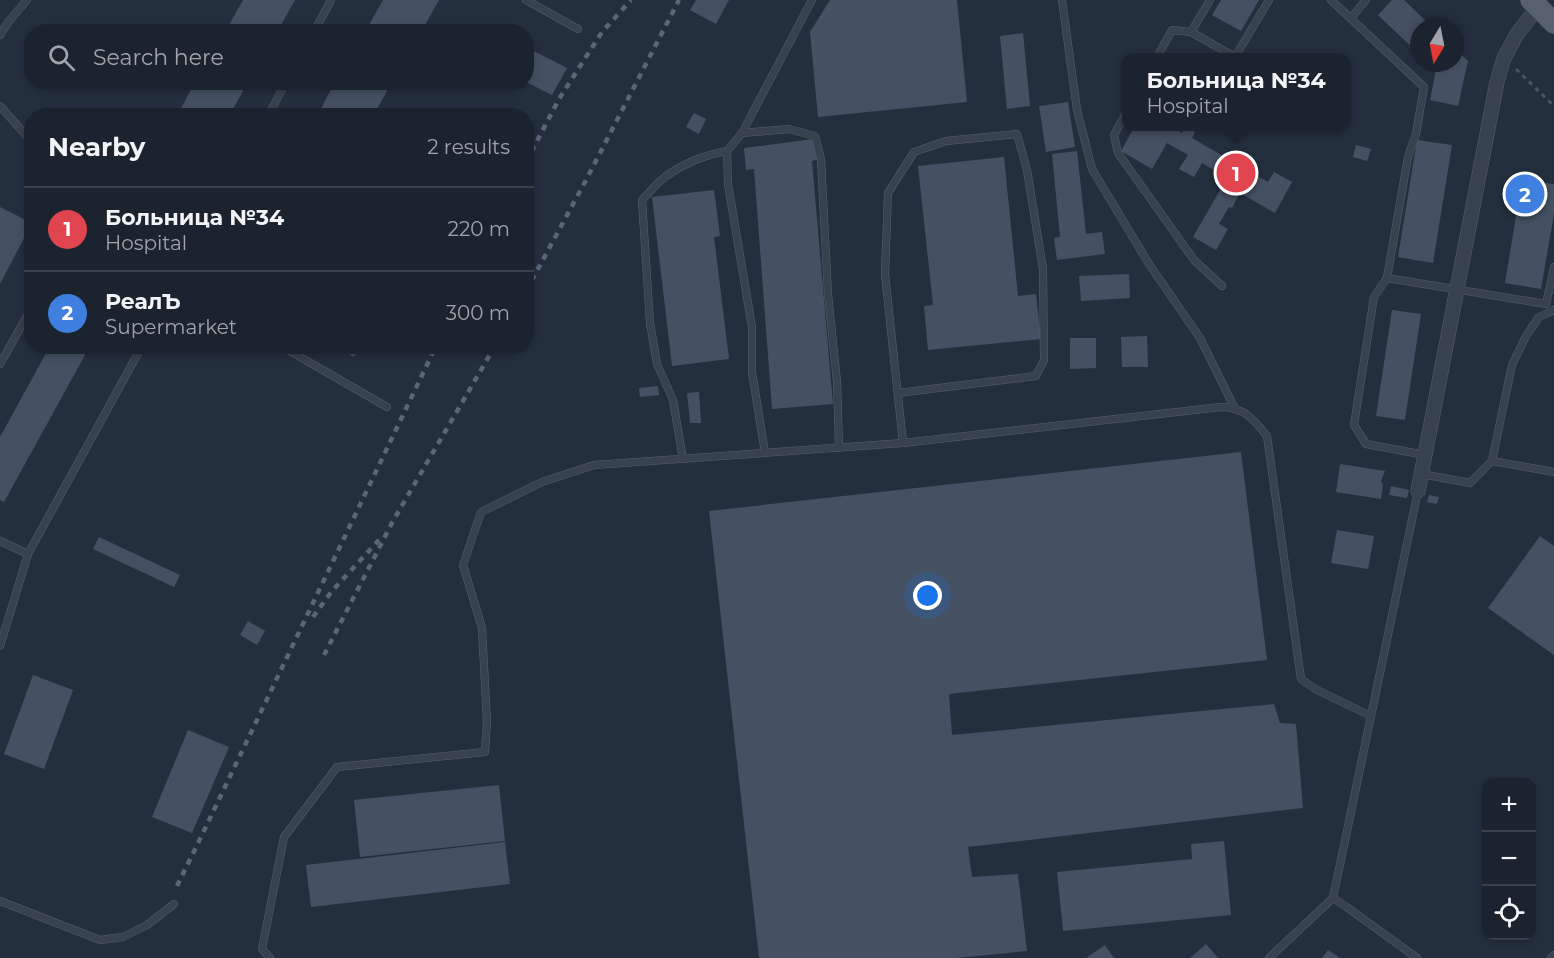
<!DOCTYPE html>
<html lang="en">
<head>
<meta charset="utf-8">
<style>
	:root { --surface:#1b232e; --page:#282f3a; --text:#f1f3f6; --muted:#a0a4aa; --line:#39404a; --accent:#ea580c }
	body { margin:0; font-family:Montserrat,sans-serif; background:var(--page); color:var(--text) }
	.controls { position:absolute; right:18px; bottom:18px; display:grid; overflow:hidden; border-radius:12px; box-shadow:0 3px 9px #0003 }
	.controls button { width:54px; height:54px; display:grid; place-items:center; padding:0; border:0; border-bottom:2px solid var(--line); background:var(--surface); color:var(--text); font:30px sans-serif }
	.compass { position:absolute; left:1410px; top:18px; width:54px; height:54px; border-radius:50%; background:var(--surface); box-shadow:0 3px 9px #0003; rotate:190deg }
	.you { position:absolute; left:928px; top:596px; width:21px; height:21px; margin:-15px; border:4px solid #fff; border-radius:50%; background:#1a73e8; box-shadow:0 0 0 9px #1a73e833 }
	.badge { display:grid; place-items:center; width:39px; height:39px; border-radius:50%; background:var(--accent); color:#fff; font-size:20px; font-weight:700 }
	.pin { position:absolute; translate:-50% -50%; border:3px solid #fff; box-shadow:0 2px 6px #0006 }
	.popup { position:absolute; left:1122px; top:53px; width:228px; height:78px; box-sizing:border-box; display:grid; place-content:center; border-radius:12px; background:var(--surface); filter:drop-shadow(0 2px 4px #0005); font-size:20px; white-space:nowrap; color:var(--muted) }
	.popup b { font-size:22px; color:var(--text) }
	.popup::after { content:''; position:absolute; left:50%; top:100%; margin-left:-12px; border:12px solid transparent; border-top-color:var(--surface) }
	.list { margin:0; padding:0; list-style:none }
	h2 { display:flex; justify-content:space-between; align-items:center; height:78px; margin:0; padding:0 24px; font-size:26px }
	h2 small { font-size:20px; font-weight:400; color:var(--muted) }
	.list li { display:grid; grid-template-columns:39px 1fr auto; gap:18px; align-items:center; box-sizing:border-box; height:84px; padding:0 24px; border-top:2px solid var(--line) }
	.list b { display:block; font-size:22px; white-space:nowrap }
	.list p { margin:0; font-size:20px; white-space:nowrap; color:var(--muted) }
	.list em { font-size:20px; font-style:normal; color:var(--muted) }
	.icon { flex:none; width:33px; height:33px; fill:none; stroke:currentColor; stroke-width:2; stroke-linecap:round; stroke-linejoin:round }
	.map { position:relative; flex:none; width:1554px; height:958px; overflow:hidden }
	.search { position:absolute; background:var(--surface); box-shadow:0 3px 9px #0003; left:24px; top:24px; width:510px; height:66px; display:flex; align-items:center; gap:15px; box-sizing:border-box; padding:0 21px; border-radius:24px; color:var(--muted); font-size:22px }
	.panel { position:absolute; background:var(--surface); box-shadow:0 3px 9px #0003; left:24px; top:108px; width:510px; height:246px; border-radius:24px }
	.map>svg:first-child { display:block }
</style>
</head>
<body>
<div class="map">
<svg width="1554" height="958" viewBox="0 0 1554 958">
	<rect width="100%" height="100%" fill="#242f3e"/>
	<!-- building -->
	<g fill="#455162">
		<path d="M243,0H295L277,32H225Z"/>
		<path d="M383,0H439L421,32H365Z"/>
		<path d="M696,0H729L716,24L690,10Z"/>
		<path d="M830,0H957L967,102L818,117L810,32Z"/>
		<path d="M1221,0H1259L1241,31L1212,15Z"/>
		<path d="M1392,0H1404L1432,27H1419V54L1378,15Z"/>
		<path d="M1023,33L1030,106L1007,109L1000,36Z"/>
		<path d="M526,47L567,68L552,95L526,82Z"/>
		<path d="M1455,49L1468,61L1458,106L1430,100L1436,70L1429,63H1455Z"/>
		<path d="M195,82H248L229,116H177Z"/>
		<path d="M335,82H392L373,116H317Z"/>
		<path d="M1068,102L1075,147L1046,152L1039,106Z"/>
		<path d="M694,113L706,119L699,134L686,127Z"/>
		<path d="M1135,126H1171L1182,133L1186,127L1195,132L1192,138L1268,182L1274,172L1292,182L1275,213L1240,193L1232,208L1229,207L1219,224L1228,229L1216,250L1193,237L1227,178L1202,163L1194,177L1179,169L1188,155L1167,143L1152,169L1121,151Z"/>
		<path d="M813,139L819,159L812,161L833,404L772,409L754,169L746,170L744,148Z"/>
		<path d="M1417,140L1452,145L1433,263L1398,257Z"/>
		<path d="M1356,145L1371,149L1367,161L1353,157Z"/>
		<path d="M1077,151L1086,234L1102,232L1105,254L1057,260L1054,238L1060,237L1052,154Z"/>
		<path d="M1004,157L1018,296L1036,294L1041,339L928,350L924,306L933,305L918,166Z"/>
		<path d="M1522,180L1554,184V214L1541,289L1505,283Z"/>
		<path d="M714,190L720,236L714,237L729,359L672,366L652,197Z"/>
		<path d="M0,207L32,223L0,284Z"/>
		<path d="M1129,274L1130,298L1081,301L1079,276Z"/>
		<path d="M1392,310L1421,314L1405,420L1376,416Z"/>
		<path d="M1147,336L1148,367H1122L1121,337Z"/>
		<path d="M1070,338H1096V368L1070,369Z"/>
		<path d="M50,346H90L4,502L0,500V437Z"/>
		<path d="M335,346H360L354,357Z"/>
		<path d="M658,386L659,395L640,397L639,388Z"/>
		<path d="M699,392L701,423H690L687,393Z"/>
		<path d="M1241,452L1267,660L949,694L952,735L1274,704L1280,723L1296,724L1303,808L968,847L972,877L1018,874L1027,951L957,958H759L709,511Z"/>
		<path d="M1340,464L1385,471L1381,481L1383,485L1381,499L1336,492Z"/>
		<path d="M1391,486L1409,490L1407,498L1389,495Z"/>
		<path d="M1429,495L1439,497L1437,504L1427,502Z"/>
		<path d="M1337,530L1374,536L1368,569L1331,563Z"/>
		<path d="M1540,536L1554,546V655L1488,608Z"/>
		<path d="M99,537L180,575L174,587L93,549Z"/>
		<path d="M248,621L265,631L257,645L240,635Z"/>
		<path d="M33,675L73,690L44,769L4,754Z"/>
		<path d="M188,730L229,747L192,833L152,817Z"/>
		<path d="M499,785L505,841L360,857L354,800Z"/>
		<path d="M1224,841L1231,915L1063,931L1057,872L1192,859L1191,844Z"/>
		<path d="M505,842L510,884L311,907L306,865Z"/>
		<path d="M1206,944L1218,958H1190Z"/>
		<path d="M1105,945L1114,958H1086Z"/>
		<path d="M1328,950L1340,958H1322Z"/>
	</g>
	<g fill="none" stroke-linecap="round" stroke-linejoin="round">
		<defs>
			<g id="service">
				<path d="M526,0L578,29"/>
				<path d="M812,0L742,133L789,129L815,136L821,159L828,294L837,382L839,448"/>
				<path d="M1062,0L1077,110L1092,169L1149,264L1200,338L1234,407"/>
				<path d="M1210,0L1191,32L1235,57"/>
				<path d="M1331,0L1424,87L1416,134L1408,157L1387,278L1546,304L1554,267"/>
				<path d="M1351,18L1366,0"/>
				<path d="M314,32L331,0"/>
				<path d="M0,35L9,21L27,0"/>
				<path d="M1157,57L1172,30L1191,32"/>
				<path d="M1235,57L1269,0"/>
				<path d="M0,106L32,142"/>
				<path d="M1126,113L1114,135L1118,153L1194,260L1222,286"/>
				<path d="M268,116L286,82"/>
				<path d="M742,133L727,151L728,184L752,327V372L765,453"/>
				<path d="M1387,278L1374,297L1354,425L1366,444L1425,455"/>
				<path d="M281,346L387,407"/>
				<path d="M0,364L32,307"/>
				<path d="M898,393L1036,376L1044,360L1043,269L1027,170L1017,134L946,141L914,152L888,193L885,274L903,443"/>
				<path d="M683,459L673,400L657,364L650,323L642,200C648,194 653,188 659,182C677,166 703,155 727,151"/>
				<path d="M1492,461L1512,365L1526,336L1539,317L1554,310"/>
				<path d="M1421,474L1470,483L1492,461L1554,472"/>
				<path d="M0,541L28,554"/>
				<path d="M0,646L28,554L142,346"/>
				<path d="M0,901L100,940L123,937L147,925L174,904"/>
				<path d="M270,958L262,949L284,837L337,767L485,752L487,722L482,628L463,565L481,512L542,482L594,465L903,443L1221,407C1244,407 1253,419 1267,436L1301,679L1317,690L1371,716"/>
				<path d="M1269,958L1333,898"/>
				<path d="M1417,958L1348,908L1333,898L1418,491"/>
				<path d="M1551,958L1554,955"/>
			</g>
			<path id="minor" d="M1418,491L1497,82L1504,58L1517,34L1538,7"/>
			<path id="primary" d="M1531,0L1554,23"/>
		</defs>
		<!-- service casing -->
		<use href="#service" stroke="#565f6c" stroke-width="8"/>
		<!-- minor casing -->
		<use href="#minor" stroke="#565f6c" stroke-width="15"/>
		<!-- primary casing -->
		<use href="#primary" stroke="#414a57" stroke-width="22"/>
		<!-- path -->
		<path stroke="#44595c" stroke-width="3" stroke-dasharray="4.5 4.5" stroke-linecap="butt" d="M1516,69L1554,106"/>
		<!-- service -->
		<use href="#service" stroke="#38414e" stroke-width="7"/>
		<!-- minor -->
		<use href="#minor" stroke="#38414e" stroke-width="14"/>
		<!-- primary -->
		<use href="#primary" stroke="#56606e" stroke-width="21"/>
		<!-- rail -->
		<g stroke="#5a6575" stroke-width="4.5" stroke-dasharray="6 6" stroke-linecap="butt">
			<path d="M526,162L559,99L602,32L631,0"/>
			<path d="M526,291L585,182L679,0"/>
			<path d="M313,617L332,591L379,540"/>
			<path d="M324,655L393,521L495,346"/>
			<path d="M177,886L201,837L436,346"/>
		</g>
	</g>
</svg>
<div class="controls">
<button>+</button>
<button>−</button>
<button><svg class="icon" aria-label="locate" viewBox="0 0 24 24"><circle cx="12" cy="12" r="6"/><path d="M12 2v4M12 18v4M2 12h4M18 12h4"/></svg></button>
</div>
<svg class="compass" viewBox="-18 -18 36 36"><path d="M0-13l5 13h-10z" fill="#e53935"/><path d="M0 13l5-13h-10z" fill="#a0a4aa"/></svg>
<div class="you"></div>
<div class="pin badge" style="left:1236px;top:173px;background:#e0444e">1</div>
<div class="popup"><b>Больница №34</b>Hospital</div>
<div class="pin badge" style="left:1525px;top:194px;background:#3f7fe0">2</div>
<div class="search"><svg class="icon" aria-label="search" viewBox="0 0 24 24"><circle cx="10" cy="10" r="6"/><path d="M15 15l6 6"/></svg>Search here</div>
<section class="panel">
<h2>Nearby<small>2 results</small></h2>
<ul class="list">
<li><span class="badge" style="background:#e0444e">1</span><div><b>Больница №34</b><p>Hospital</p></div><em>220 m</em></li>
<li><span class="badge" style="background:#3f7fe0">2</span><div><b>РеалЪ</b><p>Supermarket</p></div><em>300 m</em></li>
</ul>
</section>
</div>
</body>
</html>
